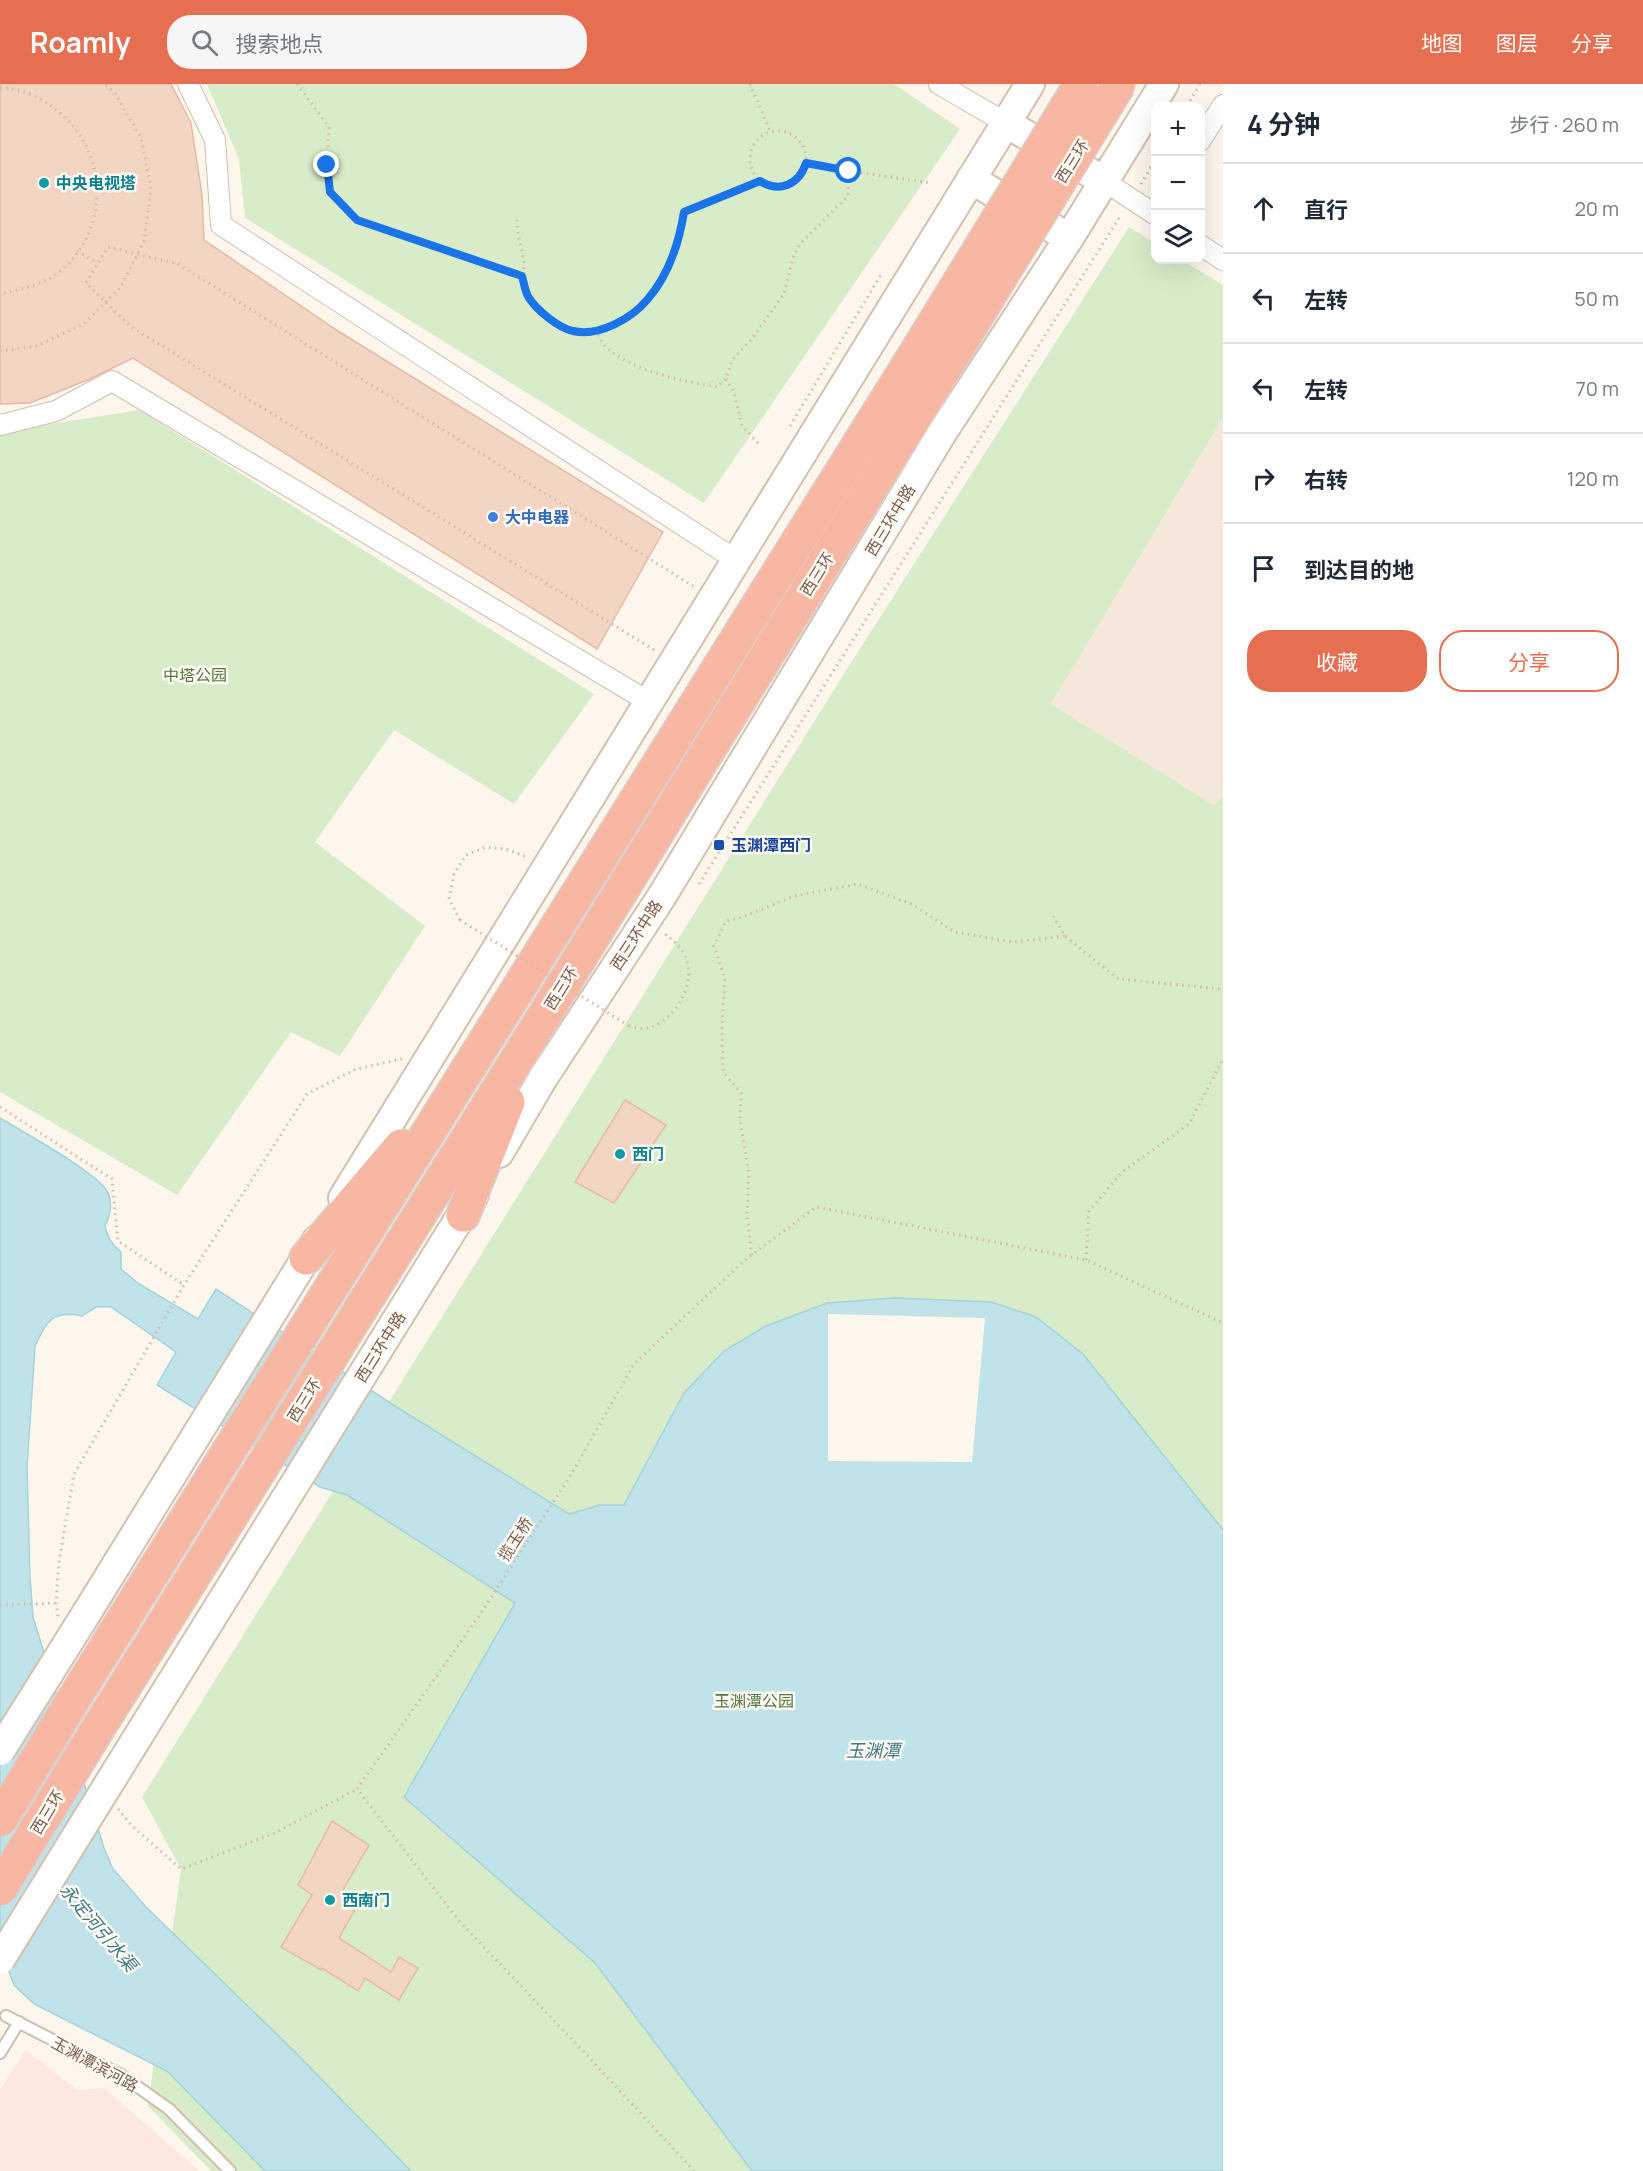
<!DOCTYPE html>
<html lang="zh">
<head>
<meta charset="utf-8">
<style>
	:root { --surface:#fff; --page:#f6f6f7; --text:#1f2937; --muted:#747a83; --line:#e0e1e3; --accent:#e76f51 }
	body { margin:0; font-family:Manrope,"Noto Sans SC",sans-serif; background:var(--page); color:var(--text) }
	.controls { position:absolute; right:18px; top:18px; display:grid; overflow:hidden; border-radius:12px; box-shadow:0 6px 24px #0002 }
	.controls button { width:54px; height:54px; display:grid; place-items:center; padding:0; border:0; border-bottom:2px solid var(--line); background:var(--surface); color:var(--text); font:30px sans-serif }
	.stop { position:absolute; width:18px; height:18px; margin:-14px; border:4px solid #1a73e8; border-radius:50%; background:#fff }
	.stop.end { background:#1a73e8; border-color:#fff; box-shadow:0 2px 6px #0008 }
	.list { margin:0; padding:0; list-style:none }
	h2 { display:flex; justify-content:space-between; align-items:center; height:78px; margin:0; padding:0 24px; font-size:26px }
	h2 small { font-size:20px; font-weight:400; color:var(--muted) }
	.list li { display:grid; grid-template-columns:39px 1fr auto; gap:18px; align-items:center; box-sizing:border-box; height:90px; padding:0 24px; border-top:2px solid var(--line) }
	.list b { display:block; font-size:22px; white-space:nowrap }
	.list em { font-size:20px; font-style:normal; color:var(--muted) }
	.actions { display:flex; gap:12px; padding:18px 24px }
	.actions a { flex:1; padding:14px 0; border:2px solid var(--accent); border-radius:24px; text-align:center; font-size:21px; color:var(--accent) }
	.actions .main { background:var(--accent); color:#fff }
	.icon { flex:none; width:33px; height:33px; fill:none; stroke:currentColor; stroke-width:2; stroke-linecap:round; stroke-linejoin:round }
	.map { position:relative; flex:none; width:1223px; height:2087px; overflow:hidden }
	header { display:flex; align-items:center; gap:36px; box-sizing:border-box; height:84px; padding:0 30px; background:var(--accent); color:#fff }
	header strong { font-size:28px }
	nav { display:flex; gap:33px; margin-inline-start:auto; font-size:21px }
	.search { width:420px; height:54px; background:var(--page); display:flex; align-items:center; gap:15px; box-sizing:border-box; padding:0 21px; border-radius:24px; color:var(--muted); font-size:22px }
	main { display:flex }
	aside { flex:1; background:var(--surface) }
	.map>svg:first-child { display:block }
</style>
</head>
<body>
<header>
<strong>Roamly</strong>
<div class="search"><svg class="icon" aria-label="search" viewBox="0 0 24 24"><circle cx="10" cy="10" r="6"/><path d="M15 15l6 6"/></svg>搜索地点</div>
<nav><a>地图</a><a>图层</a><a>分享</a></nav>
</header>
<main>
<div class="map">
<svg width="1223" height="2087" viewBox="0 0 1223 2087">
	<rect width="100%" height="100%" fill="#fdf6ec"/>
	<!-- residential -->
	<path fill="#f5e8da" d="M1223,334V711L1214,721L1051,620Z"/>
	<!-- commercial -->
	<path fill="#fde8e0" d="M26,1966L77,2006L104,2004L199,2087H0V2006Z"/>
	<!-- green -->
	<g fill="#d8ecc9">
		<path d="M207,0H894L960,45L704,419L245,134L239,75Z"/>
		<path d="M1129,143L1155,159L1156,176H1182L1223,201V334L1051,620L1214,721L1223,711V2087H211L148,2022L181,1785L142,1713L842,593Z"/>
		<path d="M139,326L594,610L514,720L394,646L315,758L425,842L340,972L291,948L177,1111L0,1008V348Z"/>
	</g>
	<!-- water -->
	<path fill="#bfe3e8" stroke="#a5d3da" stroke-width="1.5" d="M0,1034C21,1047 103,1091 109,1111C112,1121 110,1133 105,1142C108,1154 112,1161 121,1168V1185L139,1200L198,1235L216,1205L395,1322L569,1430L600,1421H624L684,1309L724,1267L766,1242L827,1219L895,1214L991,1218L1036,1233L1083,1270L1223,1446V2087H752L595,1879L404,1713L515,1519L347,1411L320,1403L157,1301L176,1268L111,1223H96L82,1232C52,1226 47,1237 35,1262L27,1383L30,1493L33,1533L104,1764L113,1785L147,1824L294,1967L411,2087H265L167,1987L34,1920L14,1901L0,1863Z"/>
	<!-- pier -->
	<path fill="#fdf6ec" d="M828,1230L985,1234L972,1378L828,1377Z"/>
	<!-- building -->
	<g fill="#f3d5c3" stroke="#e6bba3" stroke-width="1.5">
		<path d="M0,0H171L191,39L202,111L204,156L338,247L663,448L597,565L133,274L90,295L30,319L0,320Z"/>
		<path d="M625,1016L666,1041L614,1119L575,1098Z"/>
		<path d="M332,1737L369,1761L341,1809L358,1820L339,1854L391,1888L399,1873L418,1884L399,1916L365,1894L358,1907L322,1884L321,1886L281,1863L312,1811L298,1801Z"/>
	</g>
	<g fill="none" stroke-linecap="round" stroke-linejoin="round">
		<defs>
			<g id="lane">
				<path d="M6,1932L121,1991L169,2025L230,2087"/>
				<path d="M0,1969L19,1938"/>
			</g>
			<g id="street">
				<path d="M188,0L215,56L221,141L736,476"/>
				<path d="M939,0L1006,39"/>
				<path d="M1200,57L1223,21"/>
				<path d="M1104,97L1156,131"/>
				<path d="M1200,161L1223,176"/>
				<path d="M0,341L56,327L112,297L649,618"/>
			</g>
			<g id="secondary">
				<path d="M1006,39L1104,97"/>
				<path d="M971,95L1069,154"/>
				<path d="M499,1069L543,994L662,812L942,349L1069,154L1164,0"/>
				<path d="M343,1114L1030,0"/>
				<path d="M86,1530L317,1156"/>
				<path d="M108,1701L474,1111"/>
			</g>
			<g id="highway">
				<path d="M463,1131L508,1018"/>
				<path d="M306,1174L401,1062"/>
				<path d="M78,1608L919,264"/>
				<path d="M94,1651L539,940L946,282"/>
			</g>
		</defs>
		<!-- lane casing -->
		<use href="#lane" stroke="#d1beb0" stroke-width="14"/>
		<!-- street casing -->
		<use href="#street" stroke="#d1beb0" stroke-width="22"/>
		<!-- secondary casing -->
		<use href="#secondary" stroke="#d6c0b0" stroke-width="32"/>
		<!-- highway casing -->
		<use href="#highway" stroke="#dad1cd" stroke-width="36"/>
		<!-- path -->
		<g stroke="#d9b8a5" stroke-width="3" stroke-dasharray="1.5 4.5" stroke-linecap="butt">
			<path d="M297,0L329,43L327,81L331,108L357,137L522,192L528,212L548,234L572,247H596C599,252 602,259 606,263C633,288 683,297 717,303L726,295L732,276L751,256L784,210L794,170L803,157L848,112L849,87L931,99"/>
			<path d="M750,0L771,49"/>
			<path d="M0,4C17,3 37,12 51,22C106,60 114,138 63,185C45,201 22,205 0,210"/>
			<path d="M1187,22L1200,0"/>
			<circle cx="778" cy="75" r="28"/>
			<path d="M806,79L849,87"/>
			<path d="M1141,100L1156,75"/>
			<path d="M517,136C516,157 528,171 522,192"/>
			<path d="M77,167L97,179"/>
			<path d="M596,247C654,225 674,187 684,128L760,97"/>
			<path d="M0,267L37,262L84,240L121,203L144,157L151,105L141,54L115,9L105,0"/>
			<path d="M726,295L734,308L742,342L758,359"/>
			<path d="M790,342L882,189"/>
			<path d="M654,566L130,242L86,199L108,163L178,180L693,502"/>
			<path d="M699,800L1121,131"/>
			<path d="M1053,832L1065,852L1118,895L1223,905"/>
			<path d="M460,836L449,815L454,790L466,771L486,763L506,765L527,773"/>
			<path d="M629,942C634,943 642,946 648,944C675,937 698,899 685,872C681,863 674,857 666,851L668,848"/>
			<path d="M0,1023L112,1095L118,1157L184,1201"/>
			<path d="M752,1171L747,1131L749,1090L740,1036L741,1009L723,988L722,939L725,895L714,862L726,837L743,833L794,812L858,800L911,820L955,848L1012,858L1065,852"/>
			<path d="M1086,1176L1089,1127L1122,1088L1189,1040L1223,975"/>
			<path d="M0,1521L55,1519"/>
			<path d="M58,1532L56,1519L59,1478L74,1390L184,1201L307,1010L356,985L402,975"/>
			<path d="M118,1725L132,1742L181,1785L275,1749L357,1705"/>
			<path d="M694,2087L583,1967L459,1837L357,1705L481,1529L569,1394L634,1280L745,1176L816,1123L1086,1176L1223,1239"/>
		</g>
		<!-- lane -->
		<use href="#lane" stroke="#fff" stroke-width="10"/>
		<!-- street -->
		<use href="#street" stroke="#fff" stroke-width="20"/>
		<!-- secondary -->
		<use href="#secondary" stroke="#fff" stroke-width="28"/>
		<!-- highway -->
		<use href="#highway" stroke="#f7b7a3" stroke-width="33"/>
		<defs>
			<g id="secondary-bridge">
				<path d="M0,1667L86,1530"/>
				<path d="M0,1876L108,1701"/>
			</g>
			<g id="highway-bridge">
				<path d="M919,264L1081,0"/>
				<path d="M946,282L1119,0"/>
				<path d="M0,1736L78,1608"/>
				<path d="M0,1805L94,1651"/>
			</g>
		</defs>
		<!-- secondary-bridge casing -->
		<use href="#secondary-bridge" stroke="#d6c0b0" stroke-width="32" stroke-linecap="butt"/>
		<!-- highway-bridge casing -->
		<use href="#highway-bridge" stroke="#dad1cd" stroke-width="36" stroke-linecap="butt"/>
		<!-- path-bridge -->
		<path stroke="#d9b8a5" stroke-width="3" stroke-dasharray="1.5 4.5" stroke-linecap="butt" d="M460,836L629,942"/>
		<!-- secondary-bridge -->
		<use href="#secondary-bridge" stroke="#fff" stroke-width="28"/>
		<!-- highway-bridge -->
		<use href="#highway-bridge" stroke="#f7b7a3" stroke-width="33"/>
	</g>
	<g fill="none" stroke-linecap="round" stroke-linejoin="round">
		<!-- route -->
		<path stroke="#1a73e8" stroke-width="8" d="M327,81L330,108L357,136L522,192C524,199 525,208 529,214C537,226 558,244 573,247C598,253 631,235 647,216C669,191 679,159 684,128L760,97C779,109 799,101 806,79L849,87"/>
	</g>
	<!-- markers -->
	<g fill="#0f9aa8" stroke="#fffaf3" stroke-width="2">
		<circle cx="44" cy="99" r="6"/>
		<circle cx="620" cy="1070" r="6"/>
		<circle cx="330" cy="1816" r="6"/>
	</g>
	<circle fill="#3f7fe0" stroke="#fffaf3" stroke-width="2" cx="493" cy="433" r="6"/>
	<rect fill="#1a4fb4" stroke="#fffaf3" stroke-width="2" x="713" y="755" width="12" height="12" rx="3"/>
	<g text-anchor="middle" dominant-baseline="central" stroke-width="5" stroke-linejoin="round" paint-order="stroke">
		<!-- street labels -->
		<g font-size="16" fill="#7a5c4d" stroke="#fffaf3">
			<text transform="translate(1072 77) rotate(-58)">西三环</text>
			<text transform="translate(890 436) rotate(-59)">西三环中路</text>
			<text transform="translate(817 490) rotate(-58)">西三环</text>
			<text transform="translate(636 851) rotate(-57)">西三环中路</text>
			<text transform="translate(561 904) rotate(-58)">西三环</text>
			<text transform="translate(380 1263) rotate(-58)">西三环中路</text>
			<text transform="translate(304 1316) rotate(-58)">西三环</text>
			<text transform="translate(515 1455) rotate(-57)">揽玉桥</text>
			<text transform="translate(47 1728) rotate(-59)">西三环</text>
			<text transform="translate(95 1980) rotate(29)">玉渊潭滨河路</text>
		</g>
		<!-- culture labels -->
		<g font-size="16" font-weight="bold" fill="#0d838f" stroke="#fffaf3" text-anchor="start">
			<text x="56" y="99">中央电视塔</text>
			<text x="632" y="1070">西门</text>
			<text x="342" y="1816">西南门</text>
		</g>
		<!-- shop labels -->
		<g font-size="16" font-weight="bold" fill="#366cbe" stroke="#fffaf3" text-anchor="start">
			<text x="505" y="433">大中电器</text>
		</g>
		<!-- park labels -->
		<g font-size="16" fill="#537a41" stroke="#fffaf3">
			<text x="195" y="591">中塔公园</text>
			<text x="754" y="1617">玉渊潭公园</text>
		</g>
		<!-- transit labels -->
		<g font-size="16" font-weight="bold" fill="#164399" stroke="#fffaf3" text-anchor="start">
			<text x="731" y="761">玉渊潭西门</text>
		</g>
		<!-- water labels -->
		<g font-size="18" font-style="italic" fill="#437c86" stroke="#fffaf3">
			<text x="873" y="1666">玉渊潭</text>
			<text transform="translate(99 1843) rotate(50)">永定河引水渠</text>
		</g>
	</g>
</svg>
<div class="controls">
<button>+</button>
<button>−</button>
<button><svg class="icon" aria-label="layers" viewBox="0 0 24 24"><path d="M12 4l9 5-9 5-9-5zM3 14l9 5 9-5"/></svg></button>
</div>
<div class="stop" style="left:849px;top:87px"></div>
<div class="stop end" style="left:327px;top:81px"></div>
</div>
<aside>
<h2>4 分钟<small>步行 · 260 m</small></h2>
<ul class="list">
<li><svg class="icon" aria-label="ahead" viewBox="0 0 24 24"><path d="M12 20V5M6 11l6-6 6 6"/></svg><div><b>直行</b></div><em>20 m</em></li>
<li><svg class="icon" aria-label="left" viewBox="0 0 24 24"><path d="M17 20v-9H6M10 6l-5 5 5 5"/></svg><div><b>左转</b></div><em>50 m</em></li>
<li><svg class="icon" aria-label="left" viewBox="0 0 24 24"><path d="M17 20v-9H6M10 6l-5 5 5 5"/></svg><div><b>左转</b></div><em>70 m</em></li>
<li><svg class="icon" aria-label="right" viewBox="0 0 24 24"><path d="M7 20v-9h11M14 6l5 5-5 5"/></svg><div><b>右转</b></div><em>120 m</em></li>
<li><svg class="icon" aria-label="arrive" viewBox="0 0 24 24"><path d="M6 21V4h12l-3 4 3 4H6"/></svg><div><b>到达目的地</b></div></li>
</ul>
<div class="actions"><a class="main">收藏</a><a>分享</a></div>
</aside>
</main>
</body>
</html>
